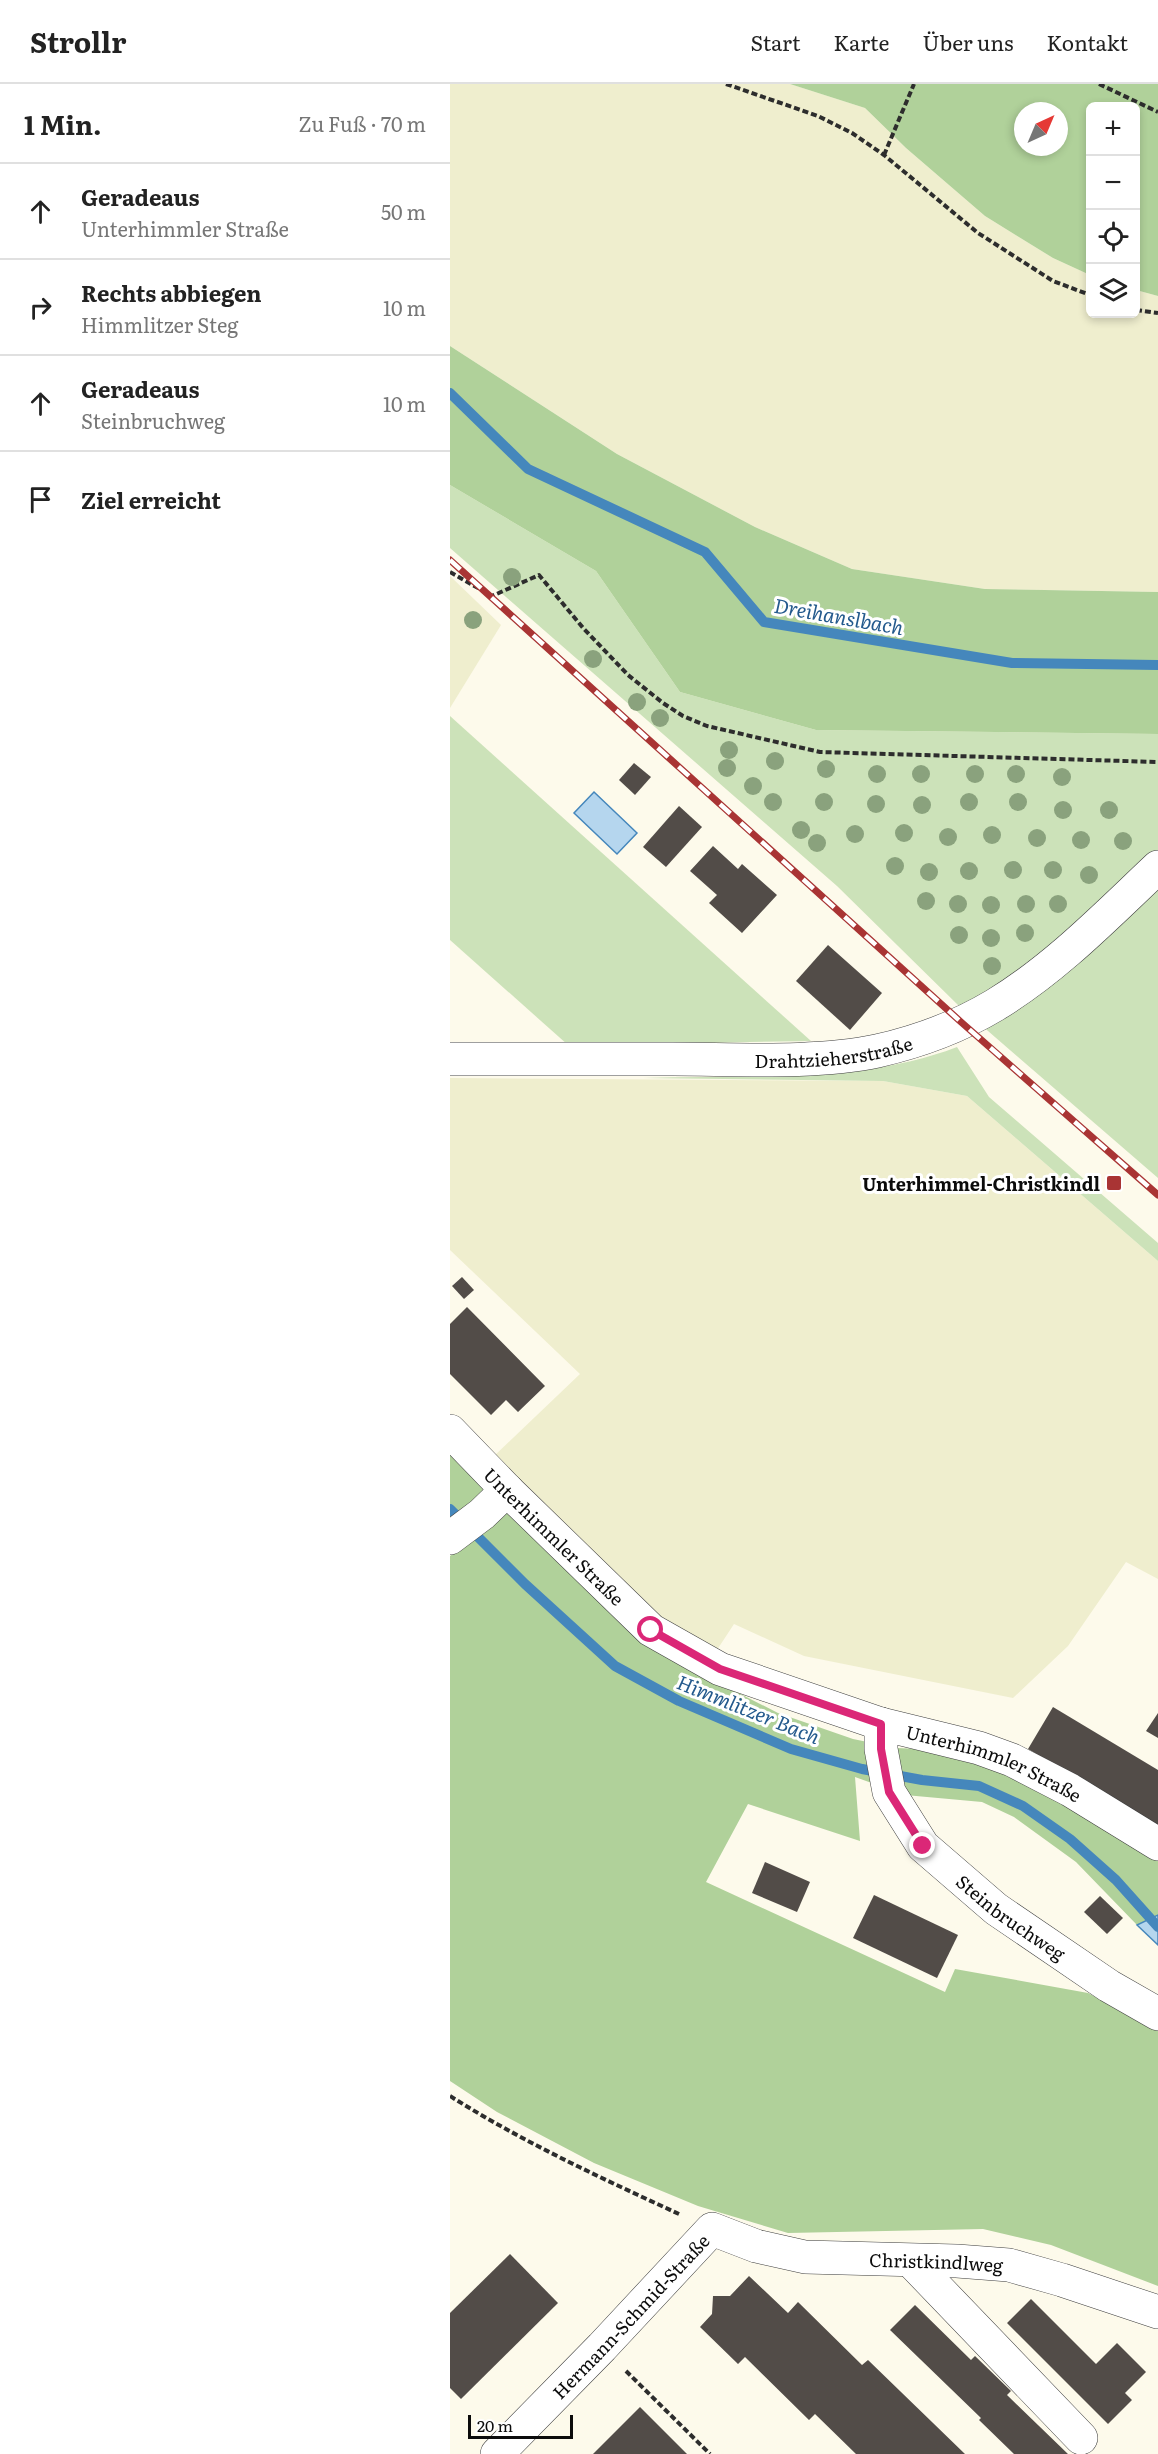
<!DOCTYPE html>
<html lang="de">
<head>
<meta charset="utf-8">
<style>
	:root { --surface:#fff; --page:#f6f6f6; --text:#222; --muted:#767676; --line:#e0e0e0 }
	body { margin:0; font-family:Literata,serif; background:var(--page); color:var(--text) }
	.controls { position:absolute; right:18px; top:18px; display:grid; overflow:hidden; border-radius:9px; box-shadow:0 3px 9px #0003 }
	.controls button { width:54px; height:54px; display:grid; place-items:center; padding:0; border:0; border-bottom:2px solid var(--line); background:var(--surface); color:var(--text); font:30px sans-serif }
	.compass { position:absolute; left:564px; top:18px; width:54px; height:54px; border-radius:50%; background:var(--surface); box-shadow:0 3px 9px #0003; rotate:44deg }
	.scale { position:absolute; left:18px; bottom:15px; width:105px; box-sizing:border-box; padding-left:6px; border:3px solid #0b0b0b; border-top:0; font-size:16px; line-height:21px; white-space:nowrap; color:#0b0b0b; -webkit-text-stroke:4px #fff; paint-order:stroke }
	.stop { position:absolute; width:18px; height:18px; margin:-14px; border:4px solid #db2777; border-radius:50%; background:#fff }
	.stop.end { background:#db2777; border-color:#fff; box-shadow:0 2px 6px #0008 }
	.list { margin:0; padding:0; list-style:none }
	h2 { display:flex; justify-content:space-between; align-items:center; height:78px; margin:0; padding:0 24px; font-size:26px }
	h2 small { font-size:20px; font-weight:400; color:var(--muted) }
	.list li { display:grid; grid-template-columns:39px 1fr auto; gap:18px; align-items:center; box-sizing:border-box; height:96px; padding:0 24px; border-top:2px solid var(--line) }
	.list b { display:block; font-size:22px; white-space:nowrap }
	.list p { margin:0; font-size:20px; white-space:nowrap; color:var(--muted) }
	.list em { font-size:20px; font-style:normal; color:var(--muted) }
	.icon { flex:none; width:33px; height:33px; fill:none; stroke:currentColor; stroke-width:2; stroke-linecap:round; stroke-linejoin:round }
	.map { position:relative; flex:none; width:708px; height:2370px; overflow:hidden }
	header { display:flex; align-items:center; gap:36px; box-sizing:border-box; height:84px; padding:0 30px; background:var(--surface); border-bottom:2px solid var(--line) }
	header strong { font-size:28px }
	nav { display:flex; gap:33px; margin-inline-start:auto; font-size:21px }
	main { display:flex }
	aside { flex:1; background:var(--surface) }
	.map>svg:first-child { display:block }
</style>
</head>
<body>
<header>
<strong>Strollr</strong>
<nav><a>Start</a><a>Karte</a><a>Über uns</a><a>Kontakt</a></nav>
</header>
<main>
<aside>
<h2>1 Min.<small>Zu Fuß · 70 m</small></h2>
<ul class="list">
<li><svg class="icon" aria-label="ahead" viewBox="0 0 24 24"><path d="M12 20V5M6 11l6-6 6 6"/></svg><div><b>Geradeaus</b><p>Unterhimmler Straße</p></div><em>50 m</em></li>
<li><svg class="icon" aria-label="right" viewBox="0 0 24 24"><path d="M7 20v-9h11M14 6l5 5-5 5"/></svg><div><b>Rechts abbiegen</b><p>Himmlitzer Steg</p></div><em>10 m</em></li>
<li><svg class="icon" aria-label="ahead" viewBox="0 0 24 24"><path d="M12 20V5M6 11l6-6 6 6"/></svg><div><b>Geradeaus</b><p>Steinbruchweg</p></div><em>10 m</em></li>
<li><svg class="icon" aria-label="arrive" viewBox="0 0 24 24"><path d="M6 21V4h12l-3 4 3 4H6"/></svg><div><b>Ziel erreicht</b></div></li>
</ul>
</aside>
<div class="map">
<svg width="708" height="2370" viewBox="0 0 708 2370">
	<rect width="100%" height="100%" fill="#fdfaeb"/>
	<!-- farmland -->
	<g fill="#efeece">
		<path d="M0,0H340L415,24L456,64L535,132L603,174L640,191V230H686V206L708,212V508L535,505L402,485L305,443L167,370L0,262Z"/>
		<path d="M0,492L51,541L0,624Z"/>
		<path d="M0,994L433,997L517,1012L708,1177V1495L676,1478L618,1562L563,1614L354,1572L284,1540L265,1569L211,1534L42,1374L130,1290L0,1166Z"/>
	</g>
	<!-- green -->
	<g fill="#cce2b9">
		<path d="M0,401L146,487L230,608L366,646L708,650V1094L508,921L387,802L0,464Z"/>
		<path d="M0,632L361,957L118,961L0,856Z"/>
		<path d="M507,963L539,1013L708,1159V1177L517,1012L433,997L193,994C295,991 411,1000 507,963Z"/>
	</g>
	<!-- forest -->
	<g fill="#b0d19a" fill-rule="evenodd">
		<path d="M340,0H708V212L686,206V22H640V191L603,174L535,132L456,64L415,24ZM573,27H609V63H573Z"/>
		<path d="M0,262L167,370L305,443L402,485L535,505L708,508V650L366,646L230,608L146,487L0,401Z"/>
		<path d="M0,1363L271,1600L328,1629L403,1655L447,1664L491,1666L578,1697L708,1776V1831L687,1841L626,1778L564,1733L532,1718L455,1711L405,1693L410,1757L298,1720L256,1798L495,1908L505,1885L638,1909L708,1946V2202L601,2161L533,2145L338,2149L248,2122L144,2079L47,2028L0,1997V1472L18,1458L0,1438Z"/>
	</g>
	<!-- water -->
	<g fill="#b5d6ee" stroke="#4587bc" stroke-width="1.5">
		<path d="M144,708L187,749L167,770L124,729Z"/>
		<path d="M708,1831V1861L687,1841Z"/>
	</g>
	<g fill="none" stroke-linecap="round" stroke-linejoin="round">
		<!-- stream -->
		<g stroke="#4587bc" stroke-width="10">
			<path d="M0,309L78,385L255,468L314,538L562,579L708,581"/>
			<path d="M0,1425L75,1500L165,1582L229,1617L341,1665L412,1685L472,1696L529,1702L573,1722L620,1755L666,1796L708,1843"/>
		</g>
	</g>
	<!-- building -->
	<g fill="#524c48">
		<path d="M184,679L201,693L185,711L169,696Z"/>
		<path d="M229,722L252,743L216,783L193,763Z"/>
		<path d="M263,762L288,785L292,780L327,811L292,849L259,819L267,811L240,787Z"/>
		<path d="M378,861L432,909L400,946L346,897Z"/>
		<path d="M12,1193L24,1206L14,1215L2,1202Z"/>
		<path d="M17,1223L95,1302L68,1328L56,1316L41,1331L0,1290V1240Z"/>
		<path d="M603,1623L708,1686V1742L578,1665Z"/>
		<path d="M708,1629V1654L696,1647Z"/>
		<path d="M315,1778L360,1798L347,1828L302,1809Z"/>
		<path d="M424,1811L508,1851L487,1894L403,1854Z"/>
		<path d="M650,1812L673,1834L657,1850L634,1828Z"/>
		<path d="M60,2170L108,2219L11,2315L0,2304V2229Z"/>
		<path d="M299,2192L338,2229L348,2218L412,2281L418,2276L515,2370H406L365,2330L359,2336L295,2273L288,2280L250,2243L262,2230L263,2212H280Z"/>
		<path d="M581,2215L646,2280L667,2259L696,2288L675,2309L682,2316L658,2340L557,2239Z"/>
		<path d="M465,2221L521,2276L525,2272L561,2307L557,2311L618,2370H564L529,2336L531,2334L440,2246Z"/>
		<path d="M190,2323L237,2370H143Z"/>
	</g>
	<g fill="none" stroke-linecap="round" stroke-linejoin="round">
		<defs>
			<g id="minor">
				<path id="s1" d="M0,975C74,975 149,975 223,975C286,975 366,980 427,967C467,958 510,942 545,921C606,884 657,831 708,783"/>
				<path id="s2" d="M0,1347L57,1406L201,1546L270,1585L431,1640L529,1664L562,1676L620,1706L708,1760"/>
				<path d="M0,1454L32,1430L57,1406"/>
				<path id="s3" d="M431,1640V1665L439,1708L473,1762L546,1825L659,1902L708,1930"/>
				<path d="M462,2178L631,2354"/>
				<path id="s4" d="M47,2370L152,2263L262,2145L306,2162L355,2173L507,2177L559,2181L612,2196L708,2228"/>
			</g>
		</defs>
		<!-- minor casing -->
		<use href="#minor" stroke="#3e3e3e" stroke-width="34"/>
		<!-- path -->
		<g stroke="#2d2d2d" stroke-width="4" stroke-dasharray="6 3" stroke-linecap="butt">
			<path d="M276,0L368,32L402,49L434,71L528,149L603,197L640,211"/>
			<path d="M649,0L708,28"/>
			<path d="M434,71L464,0"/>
			<path d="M686,226L708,229"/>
			<path d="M0,488L42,512L89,491L134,545L178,591L213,619L233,632L257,642L370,668L708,678"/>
			<path d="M0,2012C73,2058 151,2094 229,2130"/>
			<path d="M176,2287L260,2370"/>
		</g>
		<!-- minor -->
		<use href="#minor" stroke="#fff" stroke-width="33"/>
		<defs>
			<path id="rail" d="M0,476L511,938L708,1111"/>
		</defs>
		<!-- rail casing -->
		<use href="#rail" stroke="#a93434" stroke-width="7"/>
		<!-- rail -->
		<use href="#rail" stroke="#fff" stroke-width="4.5" stroke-dasharray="14" stroke-linecap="butt"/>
	</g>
	<!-- trees -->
	<g fill="#8aa27d">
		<circle cx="62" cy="493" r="9"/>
		<circle cx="23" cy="536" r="9"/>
		<circle cx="143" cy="575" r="9"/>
		<circle cx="187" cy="618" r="9"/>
		<circle cx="210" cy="634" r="9"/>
		<circle cx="279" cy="666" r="9"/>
		<circle cx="325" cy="677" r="9"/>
		<circle cx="277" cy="684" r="9"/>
		<circle cx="376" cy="685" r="9"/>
		<circle cx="427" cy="690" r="9"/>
		<circle cx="471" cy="690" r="9"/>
		<circle cx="525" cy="690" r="9"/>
		<circle cx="566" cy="690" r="9"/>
		<circle cx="612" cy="693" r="9"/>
		<circle cx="303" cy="702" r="9"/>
		<circle cx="323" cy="718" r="9"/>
		<circle cx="374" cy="718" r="9"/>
		<circle cx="519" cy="718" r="9"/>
		<circle cx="568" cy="718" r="9"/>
		<circle cx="426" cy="720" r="9"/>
		<circle cx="472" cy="721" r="9"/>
		<circle cx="613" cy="726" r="9"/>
		<circle cx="659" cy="726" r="9"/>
		<circle cx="351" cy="746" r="9"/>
		<circle cx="454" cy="749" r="9"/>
		<circle cx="405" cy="750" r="9"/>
		<circle cx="542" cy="751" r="9"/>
		<circle cx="498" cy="753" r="9"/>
		<circle cx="587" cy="754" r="9"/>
		<circle cx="631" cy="756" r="9"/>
		<circle cx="673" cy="757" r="9"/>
		<circle cx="367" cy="759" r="9"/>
		<circle cx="445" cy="782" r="9"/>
		<circle cx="563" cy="786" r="9"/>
		<circle cx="603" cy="786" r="9"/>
		<circle cx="519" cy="787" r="9"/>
		<circle cx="479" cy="788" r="9"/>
		<circle cx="639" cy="791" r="9"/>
		<circle cx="476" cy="817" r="9"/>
		<circle cx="508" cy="820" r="9"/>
		<circle cx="576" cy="820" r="9"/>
		<circle cx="608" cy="820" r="9"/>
		<circle cx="541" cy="821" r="9"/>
		<circle cx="575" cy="849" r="9"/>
		<circle cx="509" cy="851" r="9"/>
		<circle cx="541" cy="854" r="9"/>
		<circle cx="542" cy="882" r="9"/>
	</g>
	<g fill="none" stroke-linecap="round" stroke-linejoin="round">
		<!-- route -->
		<path stroke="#db2777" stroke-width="8" d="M201,1546L270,1585L431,1640V1665L439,1708L473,1762"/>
	</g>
	<!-- markers -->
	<rect fill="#a93434" stroke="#fff" stroke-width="2" x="656" y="1091" width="16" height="16" rx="3"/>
	<g text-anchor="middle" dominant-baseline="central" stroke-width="6" stroke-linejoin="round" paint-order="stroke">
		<!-- street labels -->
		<g font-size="18" fill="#0b0b0b" stroke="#fff">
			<text stroke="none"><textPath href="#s1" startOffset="384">Drahtzieherstraße</textPath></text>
			<text stroke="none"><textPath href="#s2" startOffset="148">Unterhimmler Straße</textPath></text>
			<text stroke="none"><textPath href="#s2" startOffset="652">Unterhimmler Straße</textPath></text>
			<text stroke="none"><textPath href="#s3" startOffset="246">Steinbruchweg</textPath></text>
			<text stroke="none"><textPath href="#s4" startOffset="540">Christkindlweg</textPath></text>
			<text stroke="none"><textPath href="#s4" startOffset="192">Hermann-Schmid-Straße</textPath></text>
		</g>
		<!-- poi labels -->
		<g font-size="18" font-weight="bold" fill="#0b0b0b" stroke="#fff" text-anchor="end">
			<text x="650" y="1099">Unterhimmel-Christkindl</text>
		</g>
		<!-- water labels -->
		<g font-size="20" font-style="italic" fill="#245a8d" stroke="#fff">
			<text transform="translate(389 531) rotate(10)">Dreihanslbach</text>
			<text transform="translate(299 1624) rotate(22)">Himmlitzer Bach</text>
		</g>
	</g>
</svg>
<div class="controls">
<button>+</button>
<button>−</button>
<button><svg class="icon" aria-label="locate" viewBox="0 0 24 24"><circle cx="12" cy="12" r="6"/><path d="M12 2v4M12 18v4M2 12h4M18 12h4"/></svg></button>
<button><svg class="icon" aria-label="layers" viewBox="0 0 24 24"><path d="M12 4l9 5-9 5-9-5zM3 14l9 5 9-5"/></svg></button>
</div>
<svg class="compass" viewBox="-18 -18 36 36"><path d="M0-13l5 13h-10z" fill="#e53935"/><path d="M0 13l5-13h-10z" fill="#767676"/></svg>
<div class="scale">20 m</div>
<div class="stop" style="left:201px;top:1546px"></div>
<div class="stop end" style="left:473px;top:1762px"></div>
</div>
</main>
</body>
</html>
